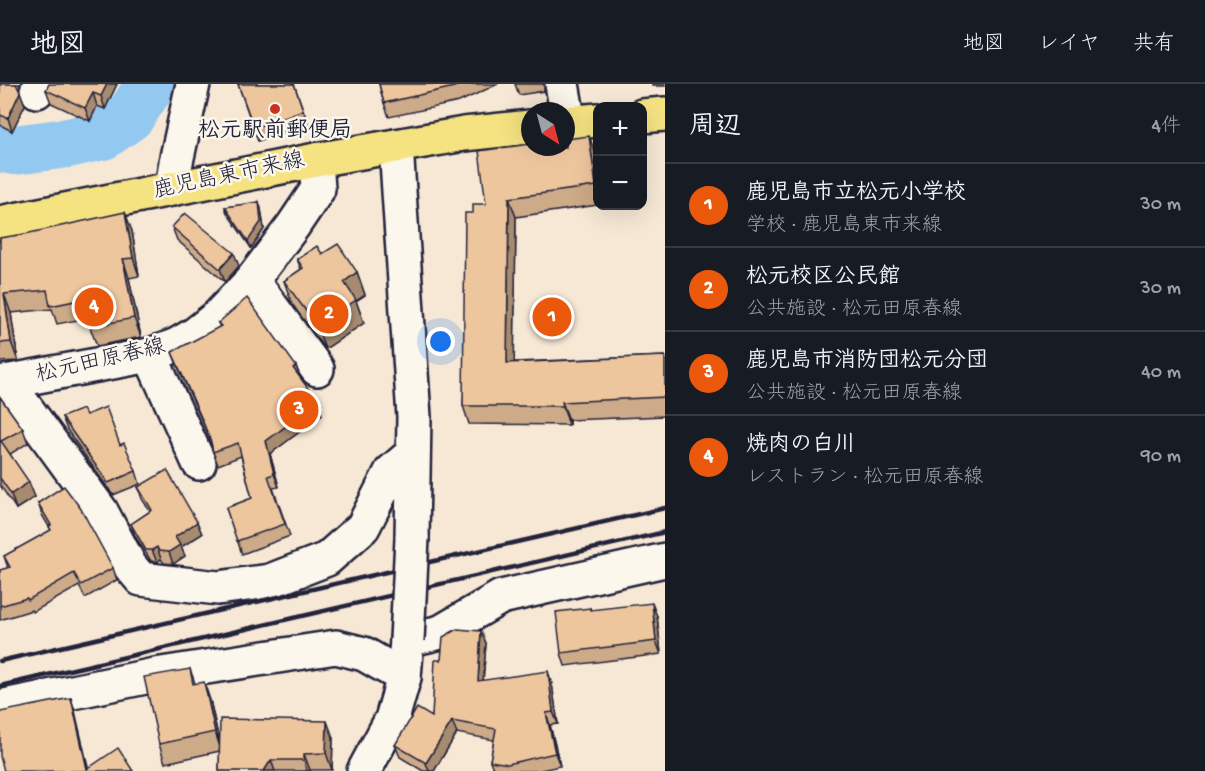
<!DOCTYPE html>
<html lang="ja">
<head>
<meta charset="utf-8">
<style>
	:root { --surface:#171b24; --page:#20242c; --text:#f1f3f6; --muted:#9ea1a6; --line:#363941; --accent:#ea580c }
	body { margin:0; font-family:"Gochi Hand","Klee One",sans-serif; background:var(--page); color:var(--text) }
	.controls { position:absolute; right:18px; top:18px; display:grid; overflow:hidden; border-radius:12px; box-shadow:0 6px 24px #0002 }
	.controls button { width:54px; height:54px; display:grid; place-items:center; padding:0; border:0; border-bottom:2px solid var(--line); background:var(--surface); color:var(--text); font:30px sans-serif }
	.compass { position:absolute; left:521px; top:18px; width:54px; height:54px; border-radius:50%; background:var(--surface); box-shadow:0 6px 24px #0002; rotate:144deg }
	.you { position:absolute; left:441px; top:258px; width:21px; height:21px; margin:-15px; border:4px solid #fff; border-radius:50%; background:#1a73e8; box-shadow:0 0 0 9px #1a73e833 }
	.badge { display:grid; place-items:center; width:39px; height:39px; border-radius:50%; background:var(--accent); color:#fff; font-size:20px; font-weight:700 }
	.pin { position:absolute; translate:-50% -50%; border:3px solid #fff; box-shadow:0 2px 6px #0006 }
	.list { margin:0; padding:0; list-style:none }
	h2 { display:flex; justify-content:space-between; align-items:center; height:78px; margin:0; padding:0 24px; font-size:26px }
	h2 small { font-size:20px; font-weight:400; color:var(--muted) }
	.list li { display:grid; grid-template-columns:39px 1fr auto; gap:18px; align-items:center; box-sizing:border-box; height:84px; padding:0 24px; border-top:2px solid var(--line) }
	.list b { display:block; font-size:22px; white-space:nowrap }
	.list p { margin:0; font-size:20px; white-space:nowrap; color:var(--muted) }
	.list em { font-size:20px; font-style:normal; color:var(--muted) }
	.map { position:relative; flex:none; width:665px; height:687px; overflow:hidden }
	header { display:flex; align-items:center; gap:36px; box-sizing:border-box; height:84px; padding:0 30px; background:var(--surface); border-bottom:2px solid var(--line) }
	header strong { font-size:28px }
	nav { display:flex; gap:33px; margin-inline-start:auto; font-size:21px }
	main { display:flex }
	aside { flex:1; background:var(--surface) }
	.map>svg:first-child { display:block }
</style>
</head>
<body>
<header>
<strong>地図</strong>
<nav><a>地図</a><a>レイヤ</a><a>共有</a></nav>
</header>
<main>
<div class="map">
<svg width="665" height="687" viewBox="0 0 665 687">
	<rect width="100%" height="100%" fill="#f7e8d5"/>
	<filter id="ink" filterUnits="userSpaceOnUse"><feTurbulence type="fractalNoise" baseFrequency=".0167" numOctaves="2"/><feDisplacementMap in="SourceGraphic" scale="12" xChannelSelector="R" yChannelSelector="G"/><feConvolveMatrix kernelMatrix="1 2 1 2 8 2 1 2 1" color-interpolation-filters="sRGB"/></filter>
	<g filter="url(#ink)">
		<g fill="none" stroke-linecap="round" stroke-linejoin="round">
			<!-- river -->
			<path stroke="#93c8f1" stroke-width="50" d="M0,63L14,66L68,59L103,51L130,32L151,0"/>
			<defs>
				<g id="minor">
					<path d="M562,0L569,39"/>
					<path d="M37,7L40,0"/>
					<path d="M396,62L414,333L412,454"/>
					<path d="M172,105L176,78L193,0"/>
					<path d="M252,196L317,285"/>
					<path d="M150,271L199,379"/>
					<path d="M7,298L101,427L130,482L141,495L218,504L270,497L327,475L363,443L391,388L413,369"/>
					<path d="M0,299L150,271L177,261L194,251L217,233L252,196L293,142L318,105L316,76"/>
					<path d="M0,623L155,591L336,563L364,570L404,593"/>
					<path d="M364,687L392,635L404,593L407,556L441,548L501,513L665,476"/>
				</g>
				<g id="major">
					<path d="M642,32L665,30"/>
					<path d="M566,39L598,36"/>
					<path d="M0,139L316,76L464,50L530,43"/>
				</g>
			</defs>
			<!-- minor casing -->
			<use href="#minor" stroke="#22223b" stroke-width="38"/>
			<!-- major casing -->
			<use href="#major" stroke="#22223b" stroke-width="38"/>
			<!-- minor -->
			<use href="#minor" stroke="#fbf7ec" stroke-width="33"/>
			<!-- major -->
			<use href="#major" stroke="#f5e382" stroke-width="33"/>
			<!-- rail -->
			<g stroke="#22223b" stroke-width="4.5">
				<path d="M0,577L665,424"/>
				<path d="M0,602L665,448"/>
			</g>
			<defs>
				<path id="minor-bridge" d="M407,556L412,454"/>
			</defs>
			<!-- minor-bridge casing -->
			<use href="#minor-bridge" stroke="#22223b" stroke-width="38" stroke-linecap="butt"/>
			<!-- minor-bridge -->
			<use href="#minor-bridge" stroke="#fbf7ec" stroke-width="33"/>
		</g>
		<!-- wall -->
		<g fill="#cdaa88" stroke="#22223b" stroke-width="1.5">
			<path d="M0,0H20L19,6L25,21L12,47L0,41Z"/>
			<path d="M117,0L105,25L97,22L90,37L51,19L46,6Z"/>
			<path d="M238,0H294L308,39L258,57Z"/>
			<path d="M379,0H498L459,18L389,33L384,19Z"/>
			<path d="M515,0H544V7L519,11Z"/>
			<rect x="652" y="0" width="13" height="2"/>
			<path d="M596,70L597,82V121L516,133L514,278L665,272V332L569,336V341L469,340L463,322L473,129L486,120Z"/>
			<path d="M259,118L261,125L264,145L251,164L227,129L225,123Z"/>
			<path d="M172,143L239,182L225,198L177,156Z"/>
			<path d="M132,147L139,192L129,194L141,253L97,262L90,243L88,234L57,240L52,225L11,229L18,277L0,278V154Z"/>
			<path d="M322,170L357,188L365,211L356,217L364,239L325,265L292,220L284,197L301,185L297,175Z"/>
			<path d="M218,239L296,282L301,295L322,331L270,370L279,403L273,404L290,452L242,470L226,424L252,414L241,372L218,381L213,368L212,360L206,346L177,281L172,268L220,243Z"/>
			<path d="M0,313L23,345L28,359L10,370L35,413L16,425L0,401Z"/>
			<path d="M86,331L120,361L136,387L140,400L113,411L67,346L62,333Z"/>
			<path d="M138,403L197,438L202,450L181,463L185,472L173,480L164,479L161,475L157,478L151,477L135,452L131,440L150,427L142,415Z"/>
			<path d="M38,419L113,484L117,496L85,514L79,502L33,528L32,526L0,536V486L8,484L4,472L51,446L42,431Z"/>
			<path d="M590,524L591,526L657,532L661,570L565,582L561,569Z"/>
			<path d="M481,547L486,559L483,597L552,600L558,640L550,641L560,682L536,687H494L490,677L494,656L457,649L434,687H423L400,673L395,661L432,633L441,576Z"/>
			<path d="M190,585L195,599L210,616L220,660L333,653L332,686H310V687H219L220,667L165,679L159,660Z"/>
		</g>
		<!-- shaded-wall -->
		<g fill="#a78b6f" stroke="#22223b" stroke-width="1.5">
			<path d="M107,0H117L105,25L101,12Z"/>
			<path d="M20,8L25,21L12,47L8,34Z"/>
			<path d="M93,9L97,22L90,37L85,24Z"/>
			<path d="M589,52L596,70L597,82V107L596,102Z"/>
			<path d="M509,114L516,133L514,297L507,279Z"/>
			<path d="M259,118L261,125L264,145L251,164L248,157Z"/>
			<path d="M125,128L132,147L139,192L133,174Z"/>
			<path d="M234,169L239,182L225,198L220,185Z"/>
			<path d="M123,175L129,194L141,253L134,234Z"/>
			<path d="M357,188L365,211L356,217L364,239L325,265L317,242L344,198Z"/>
			<path d="M4,210L11,229L18,277L11,258Z"/>
			<path d="M296,282L301,295L293,284Z"/>
			<path d="M318,318L322,331L270,370L279,403L274,390L266,357Z"/>
			<path d="M562,318L569,336V341L563,322Z"/>
			<path d="M29,398L35,413L16,425L11,410Z"/>
			<path d="M197,438L202,450L181,463L185,472L173,480L169,468L175,453Z"/>
			<path d="M157,463L161,475L157,478L152,466Z"/>
			<path d="M652,519L657,532L661,570L656,557Z"/>
			<path d="M481,547L486,559L482,610L478,597Z"/>
			<path d="M548,587L552,600L558,640L553,628Z"/>
			<path d="M204,598L210,616L221,666L215,648Z"/>
			<path d="M71,614L75,627L89,687H88Z"/>
			<path d="M546,629L550,641L560,682L555,669Z"/>
			<path d="M327,637L333,653L332,686L326,669Z"/>
			<path d="M452,637L457,649L434,687H429L426,679Z"/>
			<path d="M304,670L310,686V687H307L304,676Z"/>
			<path d="M271,676L275,687H264Z"/>
		</g>
		<!-- building -->
		<g fill="#eec69e" stroke="#22223b" stroke-width="1.5">
			<path d="M0,0H16L20,8L8,34L0,31Z"/>
			<path d="M49,0H107L101,12L93,9L85,24L46,6Z"/>
			<path d="M238,0H294L303,26L254,44Z"/>
			<path d="M379,0H461L454,3L384,19Z"/>
			<path d="M589,52L596,102L509,114L507,279L665,272V313L562,318L563,322H463L465,129H473V120H486L479,67L530,60V63H566V55Z"/>
			<path d="M259,118L261,138L248,157L225,123Z"/>
			<path d="M125,128L133,174L123,175L134,234L90,243L85,215L50,222L47,206L4,210L11,258L0,259V154L25,150Z"/>
			<path d="M185,129L234,169L220,185L172,143Z"/>
			<path d="M338,160L357,188L344,198L356,216L317,242L284,197L303,184L297,175L317,162L322,170Z"/>
			<path d="M247,214L296,282L293,284L318,318L266,357L274,390L268,392L285,440L237,457L226,424L252,414L238,359L213,368L211,358L201,333L172,268L221,242L218,239Z"/>
			<path d="M0,313L23,345L1,357L29,398L11,410L0,394Z"/>
			<path d="M106,323L120,361L124,359L136,387L108,399L62,333L83,325L86,331Z"/>
			<path d="M167,386L197,438L175,453L180,461L169,468L159,467L157,463L152,466H146L131,440L152,426L138,403Z"/>
			<path d="M64,402L81,425L113,484L81,501L74,489L28,516L27,514L0,522V486L10,483L4,472L51,446L49,442L51,441L38,419Z"/>
			<path d="M652,519L656,557L561,569L556,528L590,524V526Z"/>
			<path d="M457,545L481,547L478,597L548,587L553,628L546,629L555,669L508,680L490,677L496,645L452,637L426,679L395,661L417,624L432,633L435,576H441L443,553Z"/>
			<path d="M190,585L193,600L204,598L215,648L159,660L144,593Z"/>
			<path d="M71,614L87,685L118,664L133,687H4L0,672V628Z"/>
			<path d="M220,635L327,637L326,669L304,670V676H271L264,687H219Z"/>
		</g>
	</g>
	<!-- markers -->
	<circle fill="#c8321e" stroke="#fbf7ec" stroke-width="2" cx="275" cy="25" r="6"/>
	<g text-anchor="middle" dominant-baseline="central" stroke-width="5" stroke-linejoin="round" paint-order="stroke">
		<!-- poi labels -->
		<g font-size="22" font-weight="bold" fill="#22223b" stroke="#fbf7ec">
			<text x="275" y="48">松元駅前郵便局</text>
		</g>
		<!-- street labels -->
		<g font-size="22" fill="#22223b" stroke="#fbf7ec">
			<text transform="translate(229 93) rotate(-12)">鹿児島東市来線</text>
			<text transform="translate(101 278) rotate(-13)">松元田原春線</text>
		</g>
	</g>
</svg>
<div class="controls">
<button>+</button>
<button>−</button>
</div>
<svg class="compass" viewBox="-18 -18 36 36"><path d="M0-13l5 13h-10z" fill="#e53935"/><path d="M0 13l5-13h-10z" fill="#9ea1a6"/></svg>
<div class="you"></div>
<div class="pin badge" style="left:552px;top:233px">1</div>
<div class="pin badge" style="left:329px;top:230px">2</div>
<div class="pin badge" style="left:299px;top:326px">3</div>
<div class="pin badge" style="left:94px;top:223px">4</div>
</div>
<aside>
<h2>周辺<small>4件</small></h2>
<ul class="list">
<li><span class="badge">1</span><div><b>鹿児島市立松元小学校</b><p>学校 · 鹿児島東市来線</p></div><em>30 m</em></li>
<li><span class="badge">2</span><div><b>松元校区公民館</b><p>公共施設 · 松元田原春線</p></div><em>30 m</em></li>
<li><span class="badge">3</span><div><b>鹿児島市消防団松元分団</b><p>公共施設 · 松元田原春線</p></div><em>40 m</em></li>
<li><span class="badge">4</span><div><b>焼肉の白川</b><p>レストラン · 松元田原春線</p></div><em>90 m</em></li>
</ul>
</aside>
</main>
</body>
</html>
